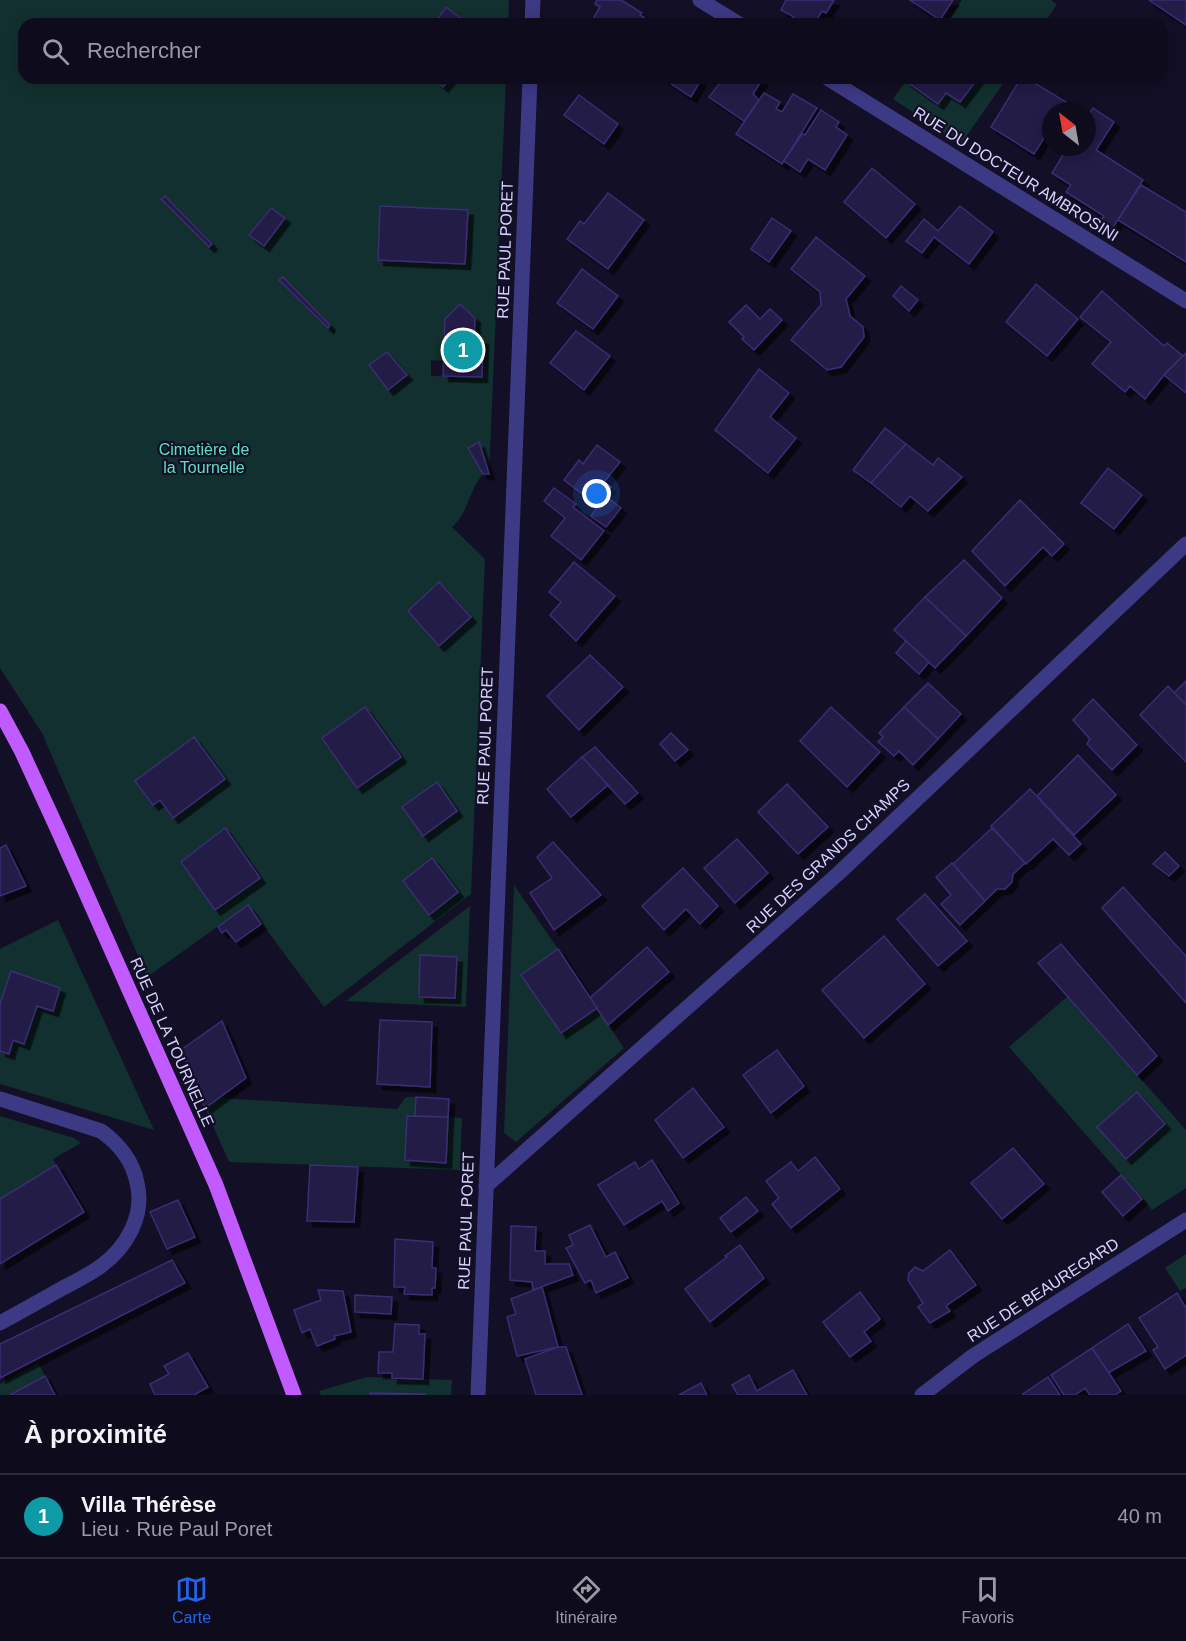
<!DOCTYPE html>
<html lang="fr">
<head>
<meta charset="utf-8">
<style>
	:root { --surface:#0e0b1c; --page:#1c1929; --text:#f1f3f6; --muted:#9b9ba3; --line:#2e2b3b; --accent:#2563eb }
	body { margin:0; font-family:Helvetica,sans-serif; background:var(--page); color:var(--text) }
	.compass { position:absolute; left:1042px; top:102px; width:54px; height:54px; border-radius:50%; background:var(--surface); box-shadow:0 3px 15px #0003; rotate:329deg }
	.you { position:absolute; left:597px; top:494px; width:21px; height:21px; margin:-15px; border:4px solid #fff; border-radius:50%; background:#1a73e8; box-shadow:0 0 0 9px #1a73e833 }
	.badge { display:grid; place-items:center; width:39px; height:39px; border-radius:50%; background:var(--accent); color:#fff; font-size:20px; font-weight:700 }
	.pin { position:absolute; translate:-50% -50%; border:3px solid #fff; box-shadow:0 2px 6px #0006 }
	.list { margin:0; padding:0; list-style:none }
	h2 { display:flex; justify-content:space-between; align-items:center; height:78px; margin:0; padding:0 24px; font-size:26px }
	h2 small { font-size:20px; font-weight:400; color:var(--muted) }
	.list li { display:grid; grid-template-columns:39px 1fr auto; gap:18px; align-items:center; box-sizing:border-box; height:84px; padding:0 24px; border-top:2px solid var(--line) }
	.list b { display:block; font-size:22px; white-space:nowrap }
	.list p { margin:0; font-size:20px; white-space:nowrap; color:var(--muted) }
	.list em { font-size:20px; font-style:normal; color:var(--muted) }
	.icon { flex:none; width:33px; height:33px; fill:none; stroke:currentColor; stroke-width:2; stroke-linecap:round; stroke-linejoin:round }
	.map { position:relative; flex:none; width:1186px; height:1395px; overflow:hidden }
	.search { position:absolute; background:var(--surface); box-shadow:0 3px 15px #0003; left:18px; right:18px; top:18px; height:66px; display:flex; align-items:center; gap:15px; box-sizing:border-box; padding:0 21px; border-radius:18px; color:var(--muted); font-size:22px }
	.sheet { height:162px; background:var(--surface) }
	nav { display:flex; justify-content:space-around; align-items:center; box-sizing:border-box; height:84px; border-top:2px solid var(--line); background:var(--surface); font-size:16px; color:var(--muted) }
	nav a { display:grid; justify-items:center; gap:3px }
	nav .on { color:var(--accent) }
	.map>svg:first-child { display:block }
</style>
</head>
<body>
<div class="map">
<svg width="1186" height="1395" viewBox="0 0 1186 1395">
	<defs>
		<filter id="shadow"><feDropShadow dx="5.5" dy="5.5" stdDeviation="0" flood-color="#0009"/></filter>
	</defs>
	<rect width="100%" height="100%" fill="#130f26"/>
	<!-- green -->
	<g fill="#12302f" fill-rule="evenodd">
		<path d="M0,0H508L509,2L508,24H468L446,7L434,24H24V78H432L443,87L450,78H506L489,474L479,442L468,448L483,474C469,490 468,514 452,527L485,559L471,894L324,1007L248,905L147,977L42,733L0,668ZM270,208L284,218L263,245L249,234ZM460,304L475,318L474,338L483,339L482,377L431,376V360L444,361L445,320ZM439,582V646L408,612ZM365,707L400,756L357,787L322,738ZM194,737L173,817L160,800L153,805ZM437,783L457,811L423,836L402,807ZM225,829L260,878L215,910L181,862ZM432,858L458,892L429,915L403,881Z"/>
		<path d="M962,0H1051L1057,4L1044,24H946Z"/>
		<path d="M978,78H1007L961,144L893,99L906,81L938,104L946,93L960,102Z"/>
		<path d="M514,885L558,949L521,975L561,1033L597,1008L624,1048L516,1142L504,1133Z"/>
		<path d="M470,906L466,1007L346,1001ZM421,956L457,957L455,998L419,997Z"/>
		<path d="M58,920L154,1130L0,1084V1051L9,1054L13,1040L24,1044L37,1006L53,1011L60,988L0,1004V949Z"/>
		<path d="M1068,996L1186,1130V1188L1152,1210L1009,1047Z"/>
		<path d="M406,1097H416L415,1116H407L405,1160L446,1163L448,1117L462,1118L460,1170L229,1162L205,1108L220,1098L397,1109Z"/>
		<path d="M0,1116L74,1138L81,1143L53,1159L56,1165L0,1199Z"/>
		<path d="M1186,1254V1288L1180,1291L1165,1268Z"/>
		<path d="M38,1363L45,1376L10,1395H0V1384Z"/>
		<path d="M367,1377L452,1380L451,1395H321L319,1391Z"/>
	</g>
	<!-- building -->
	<g fill="#241b47" stroke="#3b2d73" stroke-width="1.5" filter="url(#shadow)">
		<path d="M597,0H621L642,13L640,15L651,22L650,24H590L600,7L595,4Z"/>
		<path d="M786,0H834L826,13L822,11L814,24L791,23L794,17L781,10Z"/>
		<path d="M910,0H953L940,20Z"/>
		<path d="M1149,0H1186V25Z"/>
		<path d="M446,7L468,24H434Z"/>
		<path d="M432,78H450L443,87Z"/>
		<path d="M662,78H702L691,97Z"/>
		<path d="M732,78H763L753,94L759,100L744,121L709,97L723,79L728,84Z"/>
		<path d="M908,78H978L960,102L946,93L938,104L906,81Z"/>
		<path d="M1021,78H1026L1066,102L1061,111H1051V127L1034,154L991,127Z"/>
		<path d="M764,93L780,102L776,109L782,112L793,94L817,108L782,164L736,134Z"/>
		<path d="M579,95L618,124L604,144L564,115Z"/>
		<path d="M1093,108L1114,122L1096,150L1143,180L1112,229L1101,221L1104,216L1066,192L1071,185L1052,173L1068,147H1087V117Z"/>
		<path d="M821,110L839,122L836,127L847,135L825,170L808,159L800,172L784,161L802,134L805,135Z"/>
		<path d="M872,168L915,204L886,238L844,202Z"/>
		<path d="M1141,185L1186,212V262L1118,220Z"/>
		<path d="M608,193L644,220L608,269L567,239L580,221L584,224Z"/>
		<path d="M165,196L212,244L209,247L161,199Z"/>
		<path d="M380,206L468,210L465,264L378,260Z"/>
		<path d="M960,206L993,232L969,264L934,237L922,253L906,241L924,219L938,231Z"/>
		<path d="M271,208L285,218L264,246L249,235Z"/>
		<path d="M772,218L791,231L769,262L751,249Z"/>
		<path d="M816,237L865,276L846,299L850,316L863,327L864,337L841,367L827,370L791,340L821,305L820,292L791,269Z"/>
		<path d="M582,269L618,296L593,329L557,303Z"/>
		<path d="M283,277L330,325L328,328L279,280Z"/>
		<path d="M1036,284L1078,319L1047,356L1006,322Z"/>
		<path d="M901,286L918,300L909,311L893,296Z"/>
		<path d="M1102,291L1164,346L1167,343L1183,356L1164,375L1145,399L1130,386L1125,392L1092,364L1111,342L1080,317Z"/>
		<path d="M460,304L475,318L474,338L483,339L482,377L443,376L445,319Z"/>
		<path d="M746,305L760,319L770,309L782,320L754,350L742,339L744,337L729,322Z"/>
		<path d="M576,331L610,356L584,390L550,363Z"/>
		<path d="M387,352L407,375L388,390L369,365Z"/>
		<path d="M1186,353V393L1164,375Z"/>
		<path d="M759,369L789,393L770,417L796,438L768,473L715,430Z"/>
		<path d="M885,428L906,444L871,483L853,470Z"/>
		<path d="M479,442L489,474H483L468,448Z"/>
		<path d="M906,444L933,465L938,458L962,477L928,511L910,496L901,507L871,483Z"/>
		<path d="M597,445L620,462L604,482L611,487L604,495L621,508L606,527L591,516L598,506L564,480L579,460L583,464Z"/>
		<path d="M1108,468L1142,495L1114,529L1081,503Z"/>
		<path d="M554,488L576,504L573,507L604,531L581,560L551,536L565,518L544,501Z"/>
		<path d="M1020,500L1064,544L1052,556L1043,547L1005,586L972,551Z"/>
		<path d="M964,560L1002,598L966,636L925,597Z"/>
		<path d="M574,562L615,596L576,641L550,615L561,602L549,592Z"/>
		<path d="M439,582L471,617L439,646L408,611Z"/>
		<path d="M925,597L966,636L935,668L894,630Z"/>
		<path d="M906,641L929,662L919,674L896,653Z"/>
		<path d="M590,655L623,687L579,730L547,696Z"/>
		<path d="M1186,681V705L1174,693Z"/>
		<path d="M928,683L961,714L938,739L904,707Z"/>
		<path d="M1168,686L1186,705V762L1140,715Z"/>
		<path d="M1093,699L1137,745L1112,770L1087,744L1090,739L1073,720Z"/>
		<path d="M365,707L401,757L357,788L322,738Z"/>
		<path d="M831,707L880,752L847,787L800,741Z"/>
		<path d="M904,707L938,739L913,765L899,751L894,756L878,742L883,737L879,733Z"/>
		<path d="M671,733L688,750L675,761L660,744Z"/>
		<path d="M194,737L225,779L173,818L160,800L153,805L135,781Z"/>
		<path d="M595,747L638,793L625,804L582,757Z"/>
		<path d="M1078,755L1116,795L1074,835L1037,796Z"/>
		<path d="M582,757L608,785L571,817L547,789Z"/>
		<path d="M437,782L457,811L423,836L402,807Z"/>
		<path d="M787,784L828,827L798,854L758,812Z"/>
		<path d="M1030,789L1081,844L1069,855L1053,839L1026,864L991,826Z"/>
		<path d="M225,828L260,878L215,910L181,862Z"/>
		<path d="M992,828L1025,863L1013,874L1012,882L1005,889H997L985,901L953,864Z"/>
		<path d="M737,839L768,873L735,903L704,868Z"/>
		<path d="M553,842L601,895L554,930L530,893L552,878L537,857Z"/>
		<path d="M6,845L26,886L0,896V848Z"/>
		<path d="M1165,852L1179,866L1169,876L1153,864Z"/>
		<path d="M432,858L458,892L429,915L403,881Z"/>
		<path d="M952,863L985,901L960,925L941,904L951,895L936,877Z"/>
		<path d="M683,868L718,906L700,924L686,909L664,930L642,906Z"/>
		<path d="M1123,887L1186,956V1003L1102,908Z"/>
		<path d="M925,894L967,941L938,966L897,919Z"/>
		<path d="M248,905L261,924L236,942L226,930L222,933L218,927Z"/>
		<path d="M884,936L925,984L864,1038L822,990Z"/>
		<path d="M1061,944L1157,1056L1137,1075L1038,963Z"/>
		<path d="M647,947L669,972L608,1025L590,998Z"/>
		<path d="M558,949L597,1008L561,1033L521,975Z"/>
		<path d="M420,955L457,957L455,998L419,997Z"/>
		<path d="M11,971L60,988L53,1011L37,1006L24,1044L13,1040L9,1054L0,1051V1004Z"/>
		<path d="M380,1020L432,1022L430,1087L377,1084Z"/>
		<path d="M222,1021L246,1078L205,1108L181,1050Z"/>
		<path d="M777,1050L804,1086L771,1113L743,1075Z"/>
		<path d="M693,1088L724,1127L683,1158L655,1120Z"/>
		<path d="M1137,1092L1165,1124L1126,1159L1097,1127Z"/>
		<path d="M416,1097L449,1099L448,1117L415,1116Z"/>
		<path d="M407,1116L448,1117L446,1163L405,1160Z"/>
		<path d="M1013,1148L1044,1184L1002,1219L971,1183Z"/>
		<path d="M815,1157L840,1189L791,1228L772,1204L779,1198L766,1181L791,1162L798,1171Z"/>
		<path d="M652,1160L679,1203L668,1211L662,1201L624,1225L598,1185L635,1162L639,1169Z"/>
		<path d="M56,1165L84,1212L0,1264V1199Z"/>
		<path d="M310,1165L358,1167L354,1222L307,1221Z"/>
		<path d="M1121,1175L1142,1199L1123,1216L1102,1192Z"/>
		<path d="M746,1197L758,1211L731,1232L720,1218Z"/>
		<path d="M178,1200L195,1237L167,1249L150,1212Z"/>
		<path d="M590,1225L606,1257L615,1252L628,1278L596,1293L591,1280L585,1283L566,1248L573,1245L569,1235Z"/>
		<path d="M511,1226L536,1227L535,1251H545V1264H569L573,1275L533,1290L532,1282L510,1280Z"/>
		<path d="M395,1239L433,1242L432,1268H436L435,1288H432V1295L404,1294L405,1287H394Z"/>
		<path d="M740,1245L764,1278L710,1322L685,1289L727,1257L725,1256Z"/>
		<path d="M950,1250L976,1285L946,1306L950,1311L930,1323L918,1307L923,1303L908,1280L909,1273L915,1267L923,1271Z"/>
		<path d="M172,1260L185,1283L0,1378V1344Z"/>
		<path d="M542,1287L558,1347L517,1356L507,1317L516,1314L511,1299Z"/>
		<path d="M318,1290L343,1291L351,1332L334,1336L335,1339L317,1346L310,1329L302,1333L294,1310L321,1300Z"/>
		<path d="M860,1292L880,1319L864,1332L871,1341L850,1357L823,1322Z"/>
		<path d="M1177,1293L1186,1308V1355L1165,1369L1153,1350L1158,1347L1139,1318Z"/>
		<path d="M355,1295L392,1297L391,1314L355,1312Z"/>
		<path d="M395,1324L419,1325V1334H425L423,1379L392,1378V1373H378L379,1352H393Z"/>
		<path d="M1128,1324L1146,1351L1108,1373L1092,1348Z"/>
		<path d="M558,1347H566L582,1395H536L525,1359Z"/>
		<path d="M1092,1348L1121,1391L1115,1395H1090L1085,1388L1075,1395H1064L1051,1375Z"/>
		<path d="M188,1353L208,1387L194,1395H155L150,1384L169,1374L164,1366Z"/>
		<path d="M793,1370L807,1395H738L732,1385L749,1375L757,1391Z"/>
		<path d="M45,1376L55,1395H10Z"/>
		<path d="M1048,1377L1060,1395H1023V1394Z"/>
		<path d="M701,1383L707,1395H679Z"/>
		<path d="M370,1393L425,1394V1395H370Z"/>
	</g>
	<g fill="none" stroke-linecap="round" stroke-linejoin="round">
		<!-- minor -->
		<g stroke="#3d3a85" stroke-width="15">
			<path d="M700,0L739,24"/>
			<path d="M532,24L533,0"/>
			<path d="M827,78L1186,301"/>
			<path d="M0,1099L101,1131C118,1143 133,1161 137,1183C145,1215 127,1247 101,1266C89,1275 74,1282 61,1289C40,1301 20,1312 0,1323"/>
			<path d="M486,1186L840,872L1186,544"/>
			<path d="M478,1395L530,78"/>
			<path d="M922,1395L973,1356L1186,1220"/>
		</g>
		<!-- major -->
		<path stroke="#c25bff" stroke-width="15" d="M0,711L22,752L57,828L216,1185L294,1395"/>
	</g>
	<g text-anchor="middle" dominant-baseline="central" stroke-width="4.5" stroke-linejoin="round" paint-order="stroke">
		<!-- street labels -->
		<g font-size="16" fill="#d9d4ff" stroke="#130f26">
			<text transform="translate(1016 174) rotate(32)">RUE DU DOCTEUR AMBROSINI</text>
			<text transform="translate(505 250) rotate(-88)">RUE PAUL PORET</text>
			<text transform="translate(485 736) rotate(-88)">RUE PAUL PORET</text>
			<text transform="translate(828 856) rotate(-43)">RUE DES GRANDS CHAMPS</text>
			<text transform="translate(172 1042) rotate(66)">RUE DE LA TOURNELLE</text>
			<text transform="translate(466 1221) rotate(-88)">RUE PAUL PORET</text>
			<text transform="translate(1043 1290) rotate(-33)">RUE DE BEAUREGARD</text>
		</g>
		<!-- park labels -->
		<g font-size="16" fill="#5fe0c0" stroke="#130f26">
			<text x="204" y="449">Cimetière de<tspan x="204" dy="18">la Tournelle</tspan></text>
		</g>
	</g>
</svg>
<svg class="compass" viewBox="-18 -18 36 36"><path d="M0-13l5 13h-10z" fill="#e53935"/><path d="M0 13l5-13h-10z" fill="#9b9ba3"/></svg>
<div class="you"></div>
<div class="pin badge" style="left:463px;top:350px;background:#0f9aa8">1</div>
<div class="search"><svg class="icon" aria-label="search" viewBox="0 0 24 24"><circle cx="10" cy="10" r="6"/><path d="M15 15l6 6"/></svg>Rechercher</div>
</div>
<section class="sheet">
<h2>À proximité<small></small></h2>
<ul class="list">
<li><span class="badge" style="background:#0f9aa8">1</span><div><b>Villa Thérèse</b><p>Lieu · Rue Paul Poret</p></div><em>40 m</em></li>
</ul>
</section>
<nav>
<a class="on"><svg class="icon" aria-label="map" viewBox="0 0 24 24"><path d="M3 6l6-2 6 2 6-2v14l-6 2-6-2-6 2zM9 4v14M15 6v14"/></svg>Carte</a>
<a><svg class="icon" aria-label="directions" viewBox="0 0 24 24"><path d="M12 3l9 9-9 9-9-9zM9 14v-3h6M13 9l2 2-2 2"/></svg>Itinéraire</a>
<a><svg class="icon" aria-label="saved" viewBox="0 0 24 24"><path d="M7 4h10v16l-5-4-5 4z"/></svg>Favoris</a>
</nav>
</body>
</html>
